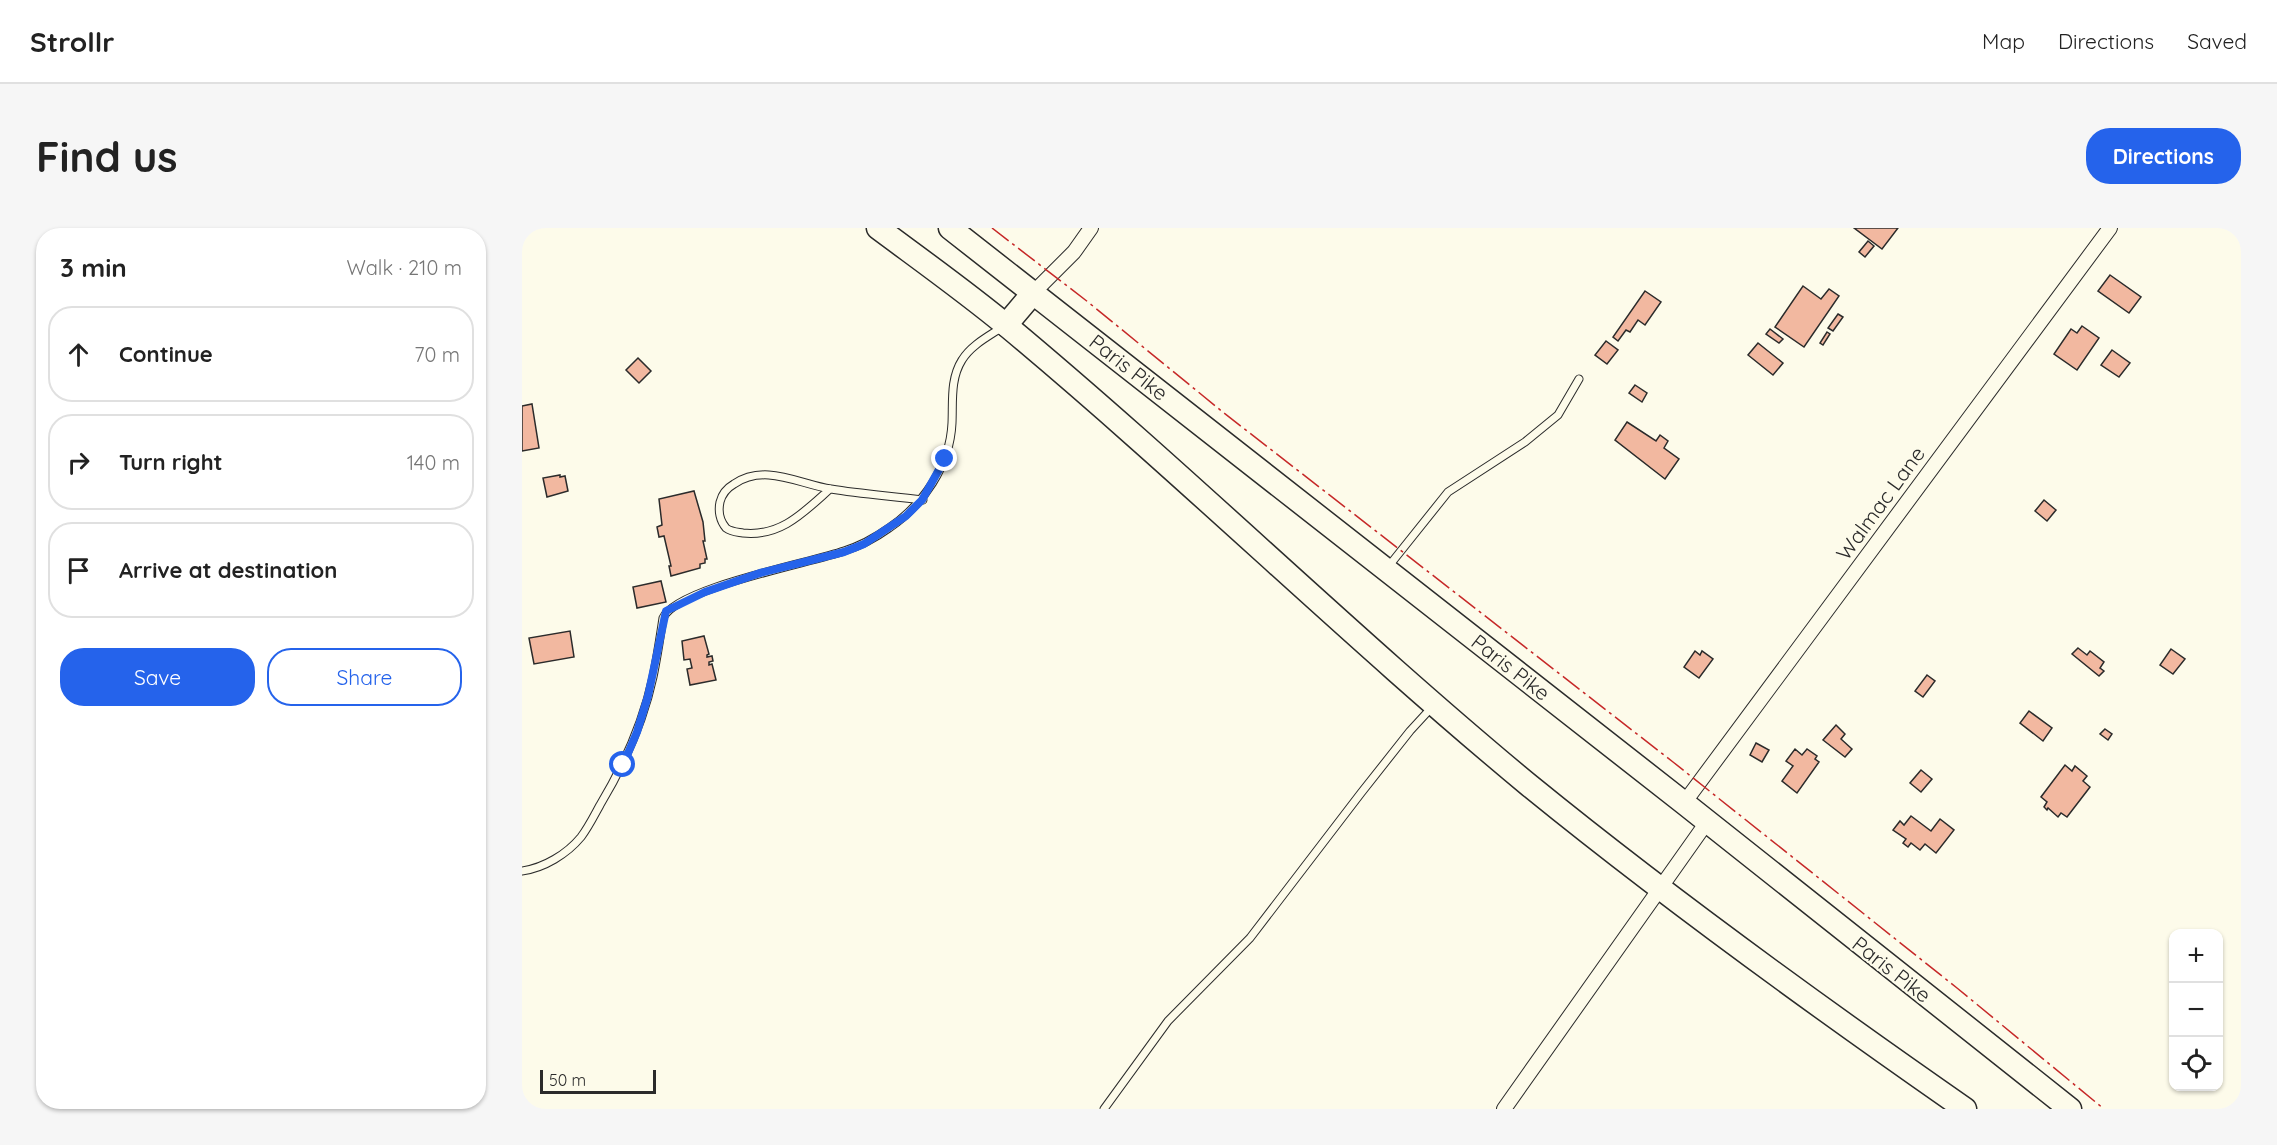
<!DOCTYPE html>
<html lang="en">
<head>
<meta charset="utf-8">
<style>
	:root { --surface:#fff; --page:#f6f6f6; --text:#222; --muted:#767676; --line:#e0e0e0; --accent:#2563eb }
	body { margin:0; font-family:Quicksand,sans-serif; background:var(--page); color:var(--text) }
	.controls { position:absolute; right:18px; bottom:18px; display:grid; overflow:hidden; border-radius:12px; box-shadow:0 2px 4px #0004 }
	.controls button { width:54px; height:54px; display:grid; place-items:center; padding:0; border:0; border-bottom:2px solid var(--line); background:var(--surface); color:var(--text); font:30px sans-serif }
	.scale { position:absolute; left:18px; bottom:15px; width:116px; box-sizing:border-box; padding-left:6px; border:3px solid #2b2b2b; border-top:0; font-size:16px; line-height:21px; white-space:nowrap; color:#2b2b2b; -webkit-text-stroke:4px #fdfbea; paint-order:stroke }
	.stop { position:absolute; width:18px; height:18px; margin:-14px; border:4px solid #2563eb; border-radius:50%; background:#fff }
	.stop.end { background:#2563eb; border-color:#fff; box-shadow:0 2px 6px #0008 }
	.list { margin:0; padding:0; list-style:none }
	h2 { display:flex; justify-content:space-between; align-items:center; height:78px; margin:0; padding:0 24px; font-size:26px }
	h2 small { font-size:20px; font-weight:400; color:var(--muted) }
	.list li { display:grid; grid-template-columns:39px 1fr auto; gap:18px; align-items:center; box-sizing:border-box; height:96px; margin:0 12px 12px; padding:0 12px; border:2px solid var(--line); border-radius:24px }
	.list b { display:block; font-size:22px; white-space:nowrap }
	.list em { font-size:20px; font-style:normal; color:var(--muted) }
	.actions { display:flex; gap:12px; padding:18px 24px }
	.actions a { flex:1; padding:14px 0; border:2px solid var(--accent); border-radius:24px; text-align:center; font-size:21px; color:var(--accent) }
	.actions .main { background:var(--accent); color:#fff }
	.icon { flex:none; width:33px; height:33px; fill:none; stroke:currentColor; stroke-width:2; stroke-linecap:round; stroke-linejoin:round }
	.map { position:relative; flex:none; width:1719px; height:881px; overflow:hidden; border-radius:24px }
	header { display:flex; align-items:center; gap:36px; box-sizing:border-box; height:84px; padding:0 30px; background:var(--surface); border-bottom:2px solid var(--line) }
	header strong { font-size:28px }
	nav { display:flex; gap:33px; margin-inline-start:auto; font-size:21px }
	.intro { display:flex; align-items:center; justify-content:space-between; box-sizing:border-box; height:144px; padding:0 36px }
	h1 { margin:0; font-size:42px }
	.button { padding:15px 27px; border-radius:24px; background:var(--accent); color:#fff; font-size:21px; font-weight:700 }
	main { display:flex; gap:36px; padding:0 36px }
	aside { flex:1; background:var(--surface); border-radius:24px; box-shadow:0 2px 4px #0004 }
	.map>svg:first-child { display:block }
</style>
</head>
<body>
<header>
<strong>Strollr</strong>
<nav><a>Map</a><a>Directions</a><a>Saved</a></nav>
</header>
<div class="intro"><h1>Find us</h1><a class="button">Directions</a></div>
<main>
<aside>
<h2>3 min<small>Walk · 210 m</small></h2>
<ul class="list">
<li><svg class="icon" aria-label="ahead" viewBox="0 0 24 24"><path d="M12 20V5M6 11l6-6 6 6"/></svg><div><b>Continue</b></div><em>70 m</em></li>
<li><svg class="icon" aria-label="right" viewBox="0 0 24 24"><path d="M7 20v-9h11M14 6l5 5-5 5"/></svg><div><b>Turn right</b></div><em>140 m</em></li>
<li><svg class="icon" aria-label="arrive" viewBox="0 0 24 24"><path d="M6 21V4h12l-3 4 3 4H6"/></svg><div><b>Arrive at destination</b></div></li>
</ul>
<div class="actions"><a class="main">Save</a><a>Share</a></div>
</aside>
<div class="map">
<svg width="1719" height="881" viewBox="0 0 1719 881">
	<rect width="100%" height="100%" fill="#fdfbea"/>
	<!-- building -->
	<g fill="#f2b8a0" stroke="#2b2b2b" stroke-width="1.5">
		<path d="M1332,0H1376L1360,21Z"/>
		<path d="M1346,13L1352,18L1343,29L1337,24Z"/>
		<path d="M1588,47L1619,69L1607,85L1576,63Z"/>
		<path d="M1281,58L1299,71L1307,61L1317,68L1282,119L1253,99Z"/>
		<path d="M1123,63L1139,74L1123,97L1116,92L1108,104L1104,102L1096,113L1091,109Z"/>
		<path d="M1316,86L1321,89L1311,103L1306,100Z"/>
		<path d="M1560,98L1577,110L1555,142L1532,126L1549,101L1555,105Z"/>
		<path d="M1248,101L1261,111L1257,115L1244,106Z"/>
		<path d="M1305,104L1308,106L1301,117L1298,115Z"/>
		<path d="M1084,113L1096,122L1085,136L1073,127Z"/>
		<path d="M1236,115L1261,135L1251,147L1226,127Z"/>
		<path d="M1590,122L1608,135L1597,149L1579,137Z"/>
		<path d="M116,130L129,143L117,155L104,142Z"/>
		<path d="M1113,157L1125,165L1120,174L1107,165Z"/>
		<path d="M10,176L17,220L0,223V178Z"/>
		<path d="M1105,194L1134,213L1138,207L1146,213L1142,220L1157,231L1143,251L1093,212Z"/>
		<path d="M38,247V249L43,248L46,263L25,269L21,250Z"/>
		<path d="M172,263L181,294L183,313H181L185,331H183V335L178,336V340L149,348L147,338H149L142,308L137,309L135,299L140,297L137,271Z"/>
		<path d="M1522,272L1534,282L1525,293L1513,283Z"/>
		<path d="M139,353L144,374L115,380L111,359Z"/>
		<path d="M48,403L52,429L12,436L7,410Z"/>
		<path d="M182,408L187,426L185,427V429L190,428L191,433L187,434V437L190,436L194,452L168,457L165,441L170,440L168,431L162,432L160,413Z"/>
		<path d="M1556,420L1565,427L1568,423L1582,434L1578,440L1582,443L1577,448L1550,426Z"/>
		<path d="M1649,421L1663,431L1651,446L1638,437Z"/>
		<path d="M1173,423L1178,427L1180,423L1191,431L1177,450L1162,439Z"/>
		<path d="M1405,447L1413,453L1401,469L1393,463Z"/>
		<path d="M1507,483L1530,500L1521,513L1498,495Z"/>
		<path d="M1314,497L1323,506L1319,511L1330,521L1323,529L1301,512Z"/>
		<path d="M1583,501L1590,506L1586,512L1578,506Z"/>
		<path d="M1234,515L1247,522L1240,534L1228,527Z"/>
		<path d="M1273,521L1280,527L1285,521L1295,528L1293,531L1297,534L1275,565L1260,553L1271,538L1264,533Z"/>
		<path d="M1543,537L1550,543L1553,538L1565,548L1561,553L1568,559L1545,589L1539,585L1536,589L1526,580L1525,582L1522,579L1525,574L1519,569Z"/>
		<path d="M1399,542L1410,551L1399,564L1388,555Z"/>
		<path d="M1389,588L1409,603L1418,591L1432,602L1414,625L1403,616L1398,622L1389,615L1386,619L1381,615L1384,611L1371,602L1378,593L1382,597Z"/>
	</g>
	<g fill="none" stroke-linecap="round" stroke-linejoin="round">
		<defs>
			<g id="service">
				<path d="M308,261C282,284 259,309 221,305C215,304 209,304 204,300C198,293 196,283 198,274C200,266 205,260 212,256C243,235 277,256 309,261C339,266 370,268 401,272"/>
				<path d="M866,339L926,264L1003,214L1036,187L1057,151"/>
				<path d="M0,643C22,640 45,626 59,609C66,600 72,588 78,577C102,537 121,495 131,449C135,430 138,410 141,390C154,360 288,335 322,323C338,318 353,310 367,300C401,277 428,238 430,195C431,174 428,151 440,132C449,117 467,108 482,98"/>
				<path d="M582,881L646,793L728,710L839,565L888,503L911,478"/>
			</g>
			<g id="minor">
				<path d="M512,64L552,24L569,0"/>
				<path d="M1162,575L1588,0"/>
				<path d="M982,881L1185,594"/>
			</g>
			<g id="trunk">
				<path d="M356,0C399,32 444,64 485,98C664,247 829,410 1008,558C1148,672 1295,778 1443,881"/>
				<path d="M428,0L1162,575L1548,881"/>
				<path d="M484,97L512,64"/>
			</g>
		</defs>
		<!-- service casing -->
		<use href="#service" stroke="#2b2b2b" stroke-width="9"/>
		<!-- minor casing -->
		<use href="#minor" stroke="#2b2b2b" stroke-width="16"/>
		<!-- trunk casing -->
		<use href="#trunk" stroke="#2b2b2b" stroke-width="25"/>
		<!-- service -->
		<use href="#service" stroke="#fdfbea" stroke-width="7"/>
		<!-- minor -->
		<use href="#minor" stroke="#fdfbea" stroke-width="14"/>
		<!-- trunk -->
		<use href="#trunk" stroke="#fdfbea" stroke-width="22"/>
		<!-- power -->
		<path stroke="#c62828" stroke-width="1.5" stroke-dasharray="21 4.5 3 4.5" stroke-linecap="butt" d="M470,0L566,74L702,185L1151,534L1435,760L1582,881"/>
	</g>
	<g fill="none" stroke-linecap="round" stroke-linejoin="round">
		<!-- route -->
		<path stroke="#2563eb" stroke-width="8" d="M101,537L115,504L126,468L144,383L183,364L238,345L322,324L342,316L384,288L400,272L423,231"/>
	</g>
	<g text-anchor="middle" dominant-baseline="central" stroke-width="4.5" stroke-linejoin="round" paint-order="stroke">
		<!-- street labels -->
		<g font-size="21" fill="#2b2b2b" stroke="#fdfbea">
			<text transform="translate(607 139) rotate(38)">Paris Pike</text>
			<text transform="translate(1358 275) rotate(-54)">Walmac Lane</text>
			<text transform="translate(989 439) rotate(38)">Paris Pike</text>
			<text transform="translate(1370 741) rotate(38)">Paris Pike</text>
		</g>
	</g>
</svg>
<div class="controls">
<button>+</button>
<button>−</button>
<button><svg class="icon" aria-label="locate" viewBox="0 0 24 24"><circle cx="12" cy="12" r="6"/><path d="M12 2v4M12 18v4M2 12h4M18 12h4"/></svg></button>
</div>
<div class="scale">50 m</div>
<div class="stop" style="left:101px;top:537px"></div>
<div class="stop end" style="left:423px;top:231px"></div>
</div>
</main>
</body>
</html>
